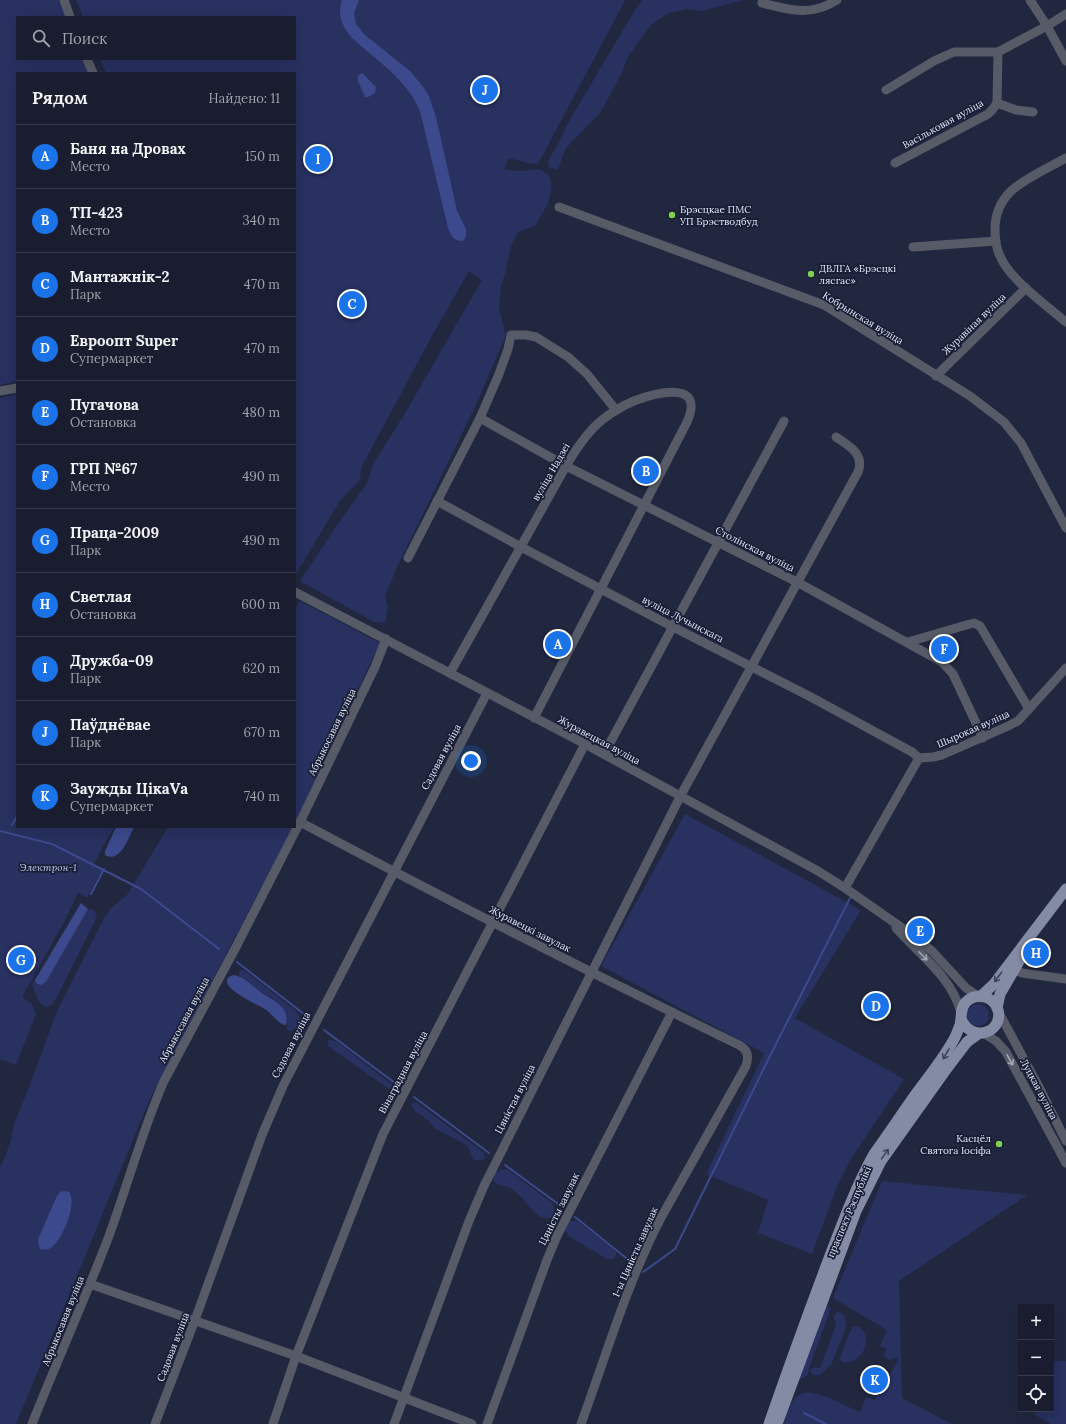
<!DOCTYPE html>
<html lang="ru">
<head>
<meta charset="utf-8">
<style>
	:root { --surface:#191d2f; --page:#262a3b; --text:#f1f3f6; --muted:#9fa2aa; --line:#373b4b; --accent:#1a73e8 }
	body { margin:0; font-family:Lora,serif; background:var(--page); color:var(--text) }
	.controls { position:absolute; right:12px; bottom:12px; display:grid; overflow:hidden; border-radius:0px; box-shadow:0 4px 16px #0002 }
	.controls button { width:36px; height:36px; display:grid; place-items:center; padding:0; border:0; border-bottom:1px solid var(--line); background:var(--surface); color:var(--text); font:20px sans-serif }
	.you { position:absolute; left:471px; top:761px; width:14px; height:14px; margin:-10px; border:3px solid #fff; border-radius:50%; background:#1a73e8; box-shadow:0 0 0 6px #1a73e833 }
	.badge { display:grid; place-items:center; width:26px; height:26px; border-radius:50%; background:var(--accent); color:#fff; font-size:13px; font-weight:700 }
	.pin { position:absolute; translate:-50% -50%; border:2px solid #fff; box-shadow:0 1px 4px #0006 }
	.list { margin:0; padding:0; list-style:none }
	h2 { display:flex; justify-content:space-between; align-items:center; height:52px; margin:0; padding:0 16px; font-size:17px }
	h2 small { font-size:13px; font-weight:400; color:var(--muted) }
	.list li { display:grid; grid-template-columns:26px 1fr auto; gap:12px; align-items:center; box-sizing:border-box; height:64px; padding:0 16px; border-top:1px solid var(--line) }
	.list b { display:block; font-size:15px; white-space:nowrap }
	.list p { margin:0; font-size:13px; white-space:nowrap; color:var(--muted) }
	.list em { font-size:13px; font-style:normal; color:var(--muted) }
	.icon { flex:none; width:22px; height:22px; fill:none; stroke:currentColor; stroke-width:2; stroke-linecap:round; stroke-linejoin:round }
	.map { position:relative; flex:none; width:1066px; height:1424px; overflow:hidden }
	.search { position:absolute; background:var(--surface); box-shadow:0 4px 16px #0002; left:16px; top:16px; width:280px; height:44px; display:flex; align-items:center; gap:10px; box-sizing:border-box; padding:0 14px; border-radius:0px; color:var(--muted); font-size:15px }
	.panel { position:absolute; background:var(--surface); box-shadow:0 4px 16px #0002; left:16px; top:72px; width:280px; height:756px; border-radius:0px }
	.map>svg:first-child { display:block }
</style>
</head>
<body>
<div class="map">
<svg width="1066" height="1424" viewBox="0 0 1066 1424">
	<rect width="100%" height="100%" fill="#21273f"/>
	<!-- green -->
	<g fill="#283160">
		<path d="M0,0H59L66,17H17V59H84L89,73H17V381L0,385Z"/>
		<path d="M76,0H625L619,12L538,164L527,163L509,158L504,169L520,171L539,169L549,175C556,196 545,208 535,226L518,232L511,246L506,271L501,286L499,308L506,335L476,405L398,565L385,596L388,607L385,623L374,622L300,581L335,528L367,483L373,464L404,415L482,280L469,271L433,334L361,468L360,480L339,502L295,576V73H106L100,59H295V17H83Z"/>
		<path d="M642,0H744L701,11L687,9L669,13L651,25L629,55L621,74L601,112L567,147C562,154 562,162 557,170L549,167L548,161L560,140L568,123L635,10Z"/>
		<path d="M17,394V827H114L93,865L102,870L87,898L78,893L64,922L22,997L32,1004L36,1014L16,1065L0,1059V398Z"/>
		<path d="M300,601L380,643L295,822V609Z"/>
		<path d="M685,814L861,910L795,1018L904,1079L851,1159L836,1189L812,1254L758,1233L768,1200L706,1174L764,1053L601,966Z"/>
		<path d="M168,827H293L149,1101L16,1424H0V1167L5,1157L11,1140L14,1124L29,1087L57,1011L103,920L111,908L127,895Z"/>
		<path d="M88,909L94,910L97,917L56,999L51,1006L45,1007L38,1000L32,984L35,980L37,984L41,985L46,982Z"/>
		<path d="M239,970L245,971L295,1010C303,1018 301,1030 289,1031L287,1029V1017L275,1000L257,989L247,980L239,976Z"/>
		<circle cx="978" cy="1015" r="11"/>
		<path d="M328,1040H331L337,1042L395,1087L396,1090L394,1091L389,1089L328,1046Z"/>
		<path d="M413,1102L417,1103L484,1153L485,1158L482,1160H474L468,1147L463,1143L434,1128L429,1121L414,1110L411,1105Z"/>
		<path d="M504,1169L508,1170L552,1203C555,1209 556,1212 552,1218C537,1221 529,1205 520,1196C516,1192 512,1188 507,1187C504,1185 499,1186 496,1183C488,1176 498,1170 504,1169Z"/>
		<path d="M882,1181L1027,1195L899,1281L902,1398L952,1424H784C787,1415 790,1402 797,1396C810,1384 846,1407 860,1412L866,1397L875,1400L883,1379L889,1377L899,1357L890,1360L883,1356L887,1349L880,1346L887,1330L833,1298Z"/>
		<path d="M570,1221H577L613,1249L616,1252V1256L614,1259H607L570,1237L565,1230Z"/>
		<path d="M827,1304L830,1308L829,1314L810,1365L808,1374L805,1377L798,1380Z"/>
		<path d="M837,1312C846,1312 847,1323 845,1331L831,1365L820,1375H813L811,1373V1369L815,1367L820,1368L836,1325L833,1316Z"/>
		<path d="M857,1326C876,1334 863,1367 841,1362L840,1357L850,1331L853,1327Z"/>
		<path d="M1051,1361H1066V1424H1052L1035,1415L1034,1409H1051Z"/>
	</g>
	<!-- water -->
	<g fill="#3c498d">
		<path d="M342,0H359L354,13L356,24L365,35L410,71L424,88L429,96L436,117L457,211L466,229V236L463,241C454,242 451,235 448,228L421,115C411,82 377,61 352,38C342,26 337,15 342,0Z"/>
		<path d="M362,73L376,87L375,93L368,97H365L358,81V76Z"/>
		<path d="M116,827H134C129,837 120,864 105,855V851Z"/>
		<path d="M81,903L88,909L46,982L41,985L37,984L35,980Z"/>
		<path d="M233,975C243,976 249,983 257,989C269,999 291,1005 286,1025C280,1026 270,1012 265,1009C259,1005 210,984 233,975Z"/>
		<path d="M65,1191L69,1192C78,1203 62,1240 52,1247C48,1250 44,1250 40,1249L38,1242L39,1237L57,1196L60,1192Z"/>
	</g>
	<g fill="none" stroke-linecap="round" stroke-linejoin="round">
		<!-- stream -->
		<g stroke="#3c498d" stroke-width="2">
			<path d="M12,825L17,816"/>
			<path d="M0,831L52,844L141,889L219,949"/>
			<path d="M91,894L104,869"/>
			<path d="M237,962L304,1014"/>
			<path d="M324,1030L395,1083"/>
			<path d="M414,1097L489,1153"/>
			<path d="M505,1165L561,1206"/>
			<path d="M575,1217L631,1262"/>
			<path d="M643,1272L675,1249L771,1054L850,898"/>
			<path d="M804,1413L826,1424"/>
		</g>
		<!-- minor -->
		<g stroke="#575b67" stroke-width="9">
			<path d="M64,0L70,17"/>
			<path d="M763,0L762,3C791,10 810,17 837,0"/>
			<path d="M1030,0L1047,26L1066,61"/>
			<path d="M87,59L93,73"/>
			<path d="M886,90L934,61L954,52H998L1047,26L1066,14"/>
			<path d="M997,103L1016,110L1033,112"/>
			<path d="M1066,158C1048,168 1027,177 1011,191C1001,201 995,215 995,229C995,238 996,248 1000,256C1010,280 1046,305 1066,322"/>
			<path d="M895,163L988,114L993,109L997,103L998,52"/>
			<path d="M559,207L824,305L970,396L1004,422L1021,443L1066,528"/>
			<path d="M913,247L996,241"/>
			<path d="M936,376L1026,288"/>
			<path d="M0,391L17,388"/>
			<path d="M480,418L566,466L797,582L942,662L953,674L983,738"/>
			<path d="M437,501L521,547L673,627L809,696L912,752L919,758"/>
			<path d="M408,558L480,418L499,374L508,349L511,335H526L536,337L568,357L587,374L616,410"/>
			<path d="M295,592L585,744L818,871L845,888L915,937L932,951L966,988L978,996"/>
			<path d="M908,642L970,624L974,623L980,626L1029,709"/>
			<path d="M450,673L566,466C576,449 587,432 602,420C612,412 622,406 634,401C655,393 706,379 687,422L534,718"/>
			<path d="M604,754L784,421"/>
			<path d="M300,822C445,899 591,973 739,1045C748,1050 749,1056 746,1066L662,1216C628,1280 606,1356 581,1424"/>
			<path d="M845,888L919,758L933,757L942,755L1006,727L1018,721L1066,668"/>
			<path d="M896,928C919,954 952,977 961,1013"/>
			<path d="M1015,970L1022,973L1066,979"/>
			<path d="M998,1011L1039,1087L1066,1141"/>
			<path d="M983,1033L996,1041L1006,1052L1066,1163"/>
			<path d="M90,1284L296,1356L472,1424"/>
			<path d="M32,1424C57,1361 85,1299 109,1236C128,1184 142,1131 164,1081L236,947L300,822L375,667L386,639"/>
			<path d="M155,1424L195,1320L262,1135L283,1086L487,693"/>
			<path d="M273,1424L296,1356L383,1134L585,744"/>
			<path d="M394,1424L469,1221L484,1186L681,795L858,472C865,454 849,446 836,437"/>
			<path d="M487,1424L547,1260L557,1236L672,1012"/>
		</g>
		<!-- major -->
		<g stroke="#848ba4" stroke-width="11">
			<path d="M981,996L994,984L1066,889"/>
			<path d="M997,1008L1000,994L1028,946"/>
			<path d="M769,1424C787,1372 806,1320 825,1269C840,1230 854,1190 874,1154C889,1133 903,1112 918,1091C930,1075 943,1059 953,1041C956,1036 958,1030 960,1025C962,1016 960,1008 966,1002C976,992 994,996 998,1010C1004,1033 970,1044 961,1018"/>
			<path d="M777,1424L856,1211L881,1161L945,1071L967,1042L978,1034"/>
		</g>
	</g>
	<!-- one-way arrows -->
	<defs><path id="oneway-shaft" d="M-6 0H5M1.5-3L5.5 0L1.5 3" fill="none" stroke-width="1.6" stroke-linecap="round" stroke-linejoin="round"/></defs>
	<g stroke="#a3a7b6">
		<use href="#oneway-shaft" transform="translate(923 956) rotate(45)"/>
		<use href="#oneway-shaft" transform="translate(1010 1060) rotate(61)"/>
	</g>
	<g stroke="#3e445c">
		<use href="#oneway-shaft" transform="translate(998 977) rotate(127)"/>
		<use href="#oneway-shaft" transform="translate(946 1054) rotate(121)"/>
		<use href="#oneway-shaft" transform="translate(885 1154) rotate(-55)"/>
	</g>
	<!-- markers -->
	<g fill="#82d04f" stroke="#181e35" stroke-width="1.5">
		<circle cx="672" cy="215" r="4"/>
		<circle cx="811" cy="274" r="4"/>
		<circle cx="999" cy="1144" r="4"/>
	</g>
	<g text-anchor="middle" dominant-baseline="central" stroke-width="3.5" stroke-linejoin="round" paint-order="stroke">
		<!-- street labels -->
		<g font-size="10" fill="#e1e6f6" stroke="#181e35">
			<text transform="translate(943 124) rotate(-29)">Васільковая вуліца</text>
			<text transform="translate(863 318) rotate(31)">Кобрынская вуліца</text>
			<text transform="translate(974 324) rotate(-44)">Журавіная вуліца</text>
			<text transform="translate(551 472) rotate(-60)">вуліца Надзеі</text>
			<text transform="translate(755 549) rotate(27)">Столінская вуліца</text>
			<text transform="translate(683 619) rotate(27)">вуліца Лучынскага</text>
			<text transform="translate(973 729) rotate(-24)">Шырокая вуліца</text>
			<text transform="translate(332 732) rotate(-64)">Абрыкосавая вуліца</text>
			<text transform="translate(599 740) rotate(28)">Журавецкая вуліца</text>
			<text transform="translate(441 757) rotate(-62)">Садовая вуліца</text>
			<text transform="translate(530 929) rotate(27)">Журавецкі завулак</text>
			<text transform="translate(184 1020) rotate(-62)">Абрыкосавая вуліца</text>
			<text transform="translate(291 1045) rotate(-63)">Садовая вуліца</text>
			<text transform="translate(403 1072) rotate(-62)">Вінаградная вуліца</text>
			<text transform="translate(1039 1089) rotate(62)">Луцкая вуліца</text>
			<text transform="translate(515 1099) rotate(-63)">Цяністая вуліца</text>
			<text transform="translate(559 1209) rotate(-64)">Цяністы завулак</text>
			<text transform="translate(849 1212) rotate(-67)">праспект Рэспублікі</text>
			<text transform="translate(635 1252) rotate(-66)">1-ы Цяністы завулак</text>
			<text transform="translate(63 1321) rotate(-68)">Абрыкосавая вуліца</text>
			<text transform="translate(173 1347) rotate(-69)">Садовая вуліца</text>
		</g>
		<!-- poi labels -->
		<g font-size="10" fill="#e1e6f6" stroke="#181e35" text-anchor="start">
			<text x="680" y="209">Брэсцкае ПМС<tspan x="680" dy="12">УП Брэстводбуд</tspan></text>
			<text x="819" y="268">ДВЛГА «Брэсцкі<tspan x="819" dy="12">лясгас»</tspan></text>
			<text x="991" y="1138" text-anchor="end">Касцёл<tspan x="991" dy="12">Святога Іосіфа</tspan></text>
		</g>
		<!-- park labels -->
		<g font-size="10" font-style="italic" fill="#c0ccf3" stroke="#181e35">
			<text x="48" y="867">Электрон-1</text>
		</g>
	</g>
</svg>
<div class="controls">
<button>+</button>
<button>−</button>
<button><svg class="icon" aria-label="locate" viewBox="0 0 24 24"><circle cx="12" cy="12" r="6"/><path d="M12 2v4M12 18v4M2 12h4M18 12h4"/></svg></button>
</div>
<div class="you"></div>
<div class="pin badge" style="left:558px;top:644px">A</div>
<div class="pin badge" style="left:646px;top:471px">B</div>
<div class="pin badge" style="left:352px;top:304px">C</div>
<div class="pin badge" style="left:876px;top:1006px">D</div>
<div class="pin badge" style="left:920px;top:931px">E</div>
<div class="pin badge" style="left:944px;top:649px">F</div>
<div class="pin badge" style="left:21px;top:960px">G</div>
<div class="pin badge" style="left:1036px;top:953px">H</div>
<div class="pin badge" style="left:318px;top:159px">I</div>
<div class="pin badge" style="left:485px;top:90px">J</div>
<div class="pin badge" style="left:875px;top:1380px">K</div>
<div class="search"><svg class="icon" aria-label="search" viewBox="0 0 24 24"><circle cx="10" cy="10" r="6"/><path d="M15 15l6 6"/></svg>Поиск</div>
<section class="panel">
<h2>Рядом<small>Найдено: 11</small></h2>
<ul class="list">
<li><span class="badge">A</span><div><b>Баня на Дровах</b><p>Место</p></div><em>150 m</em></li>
<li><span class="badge">B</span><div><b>ТП-423</b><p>Место</p></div><em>340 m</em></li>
<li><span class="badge">C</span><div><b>Мантажнік-2</b><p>Парк</p></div><em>470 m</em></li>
<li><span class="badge">D</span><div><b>Евроопт Super</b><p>Супермаркет</p></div><em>470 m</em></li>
<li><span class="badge">E</span><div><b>Пугачова</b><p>Остановка</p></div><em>480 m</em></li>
<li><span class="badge">F</span><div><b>ГРП №67</b><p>Место</p></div><em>490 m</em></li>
<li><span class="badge">G</span><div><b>Праца-2009</b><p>Парк</p></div><em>490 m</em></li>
<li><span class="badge">H</span><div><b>Светлая</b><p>Остановка</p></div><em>600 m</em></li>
<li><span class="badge">I</span><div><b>Дружба-09</b><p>Парк</p></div><em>620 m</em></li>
<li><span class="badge">J</span><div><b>Паўднёвае</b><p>Парк</p></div><em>670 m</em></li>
<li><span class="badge">K</span><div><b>Заужды ЦікаVа</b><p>Супермаркет</p></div><em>740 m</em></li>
</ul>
</section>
</div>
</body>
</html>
